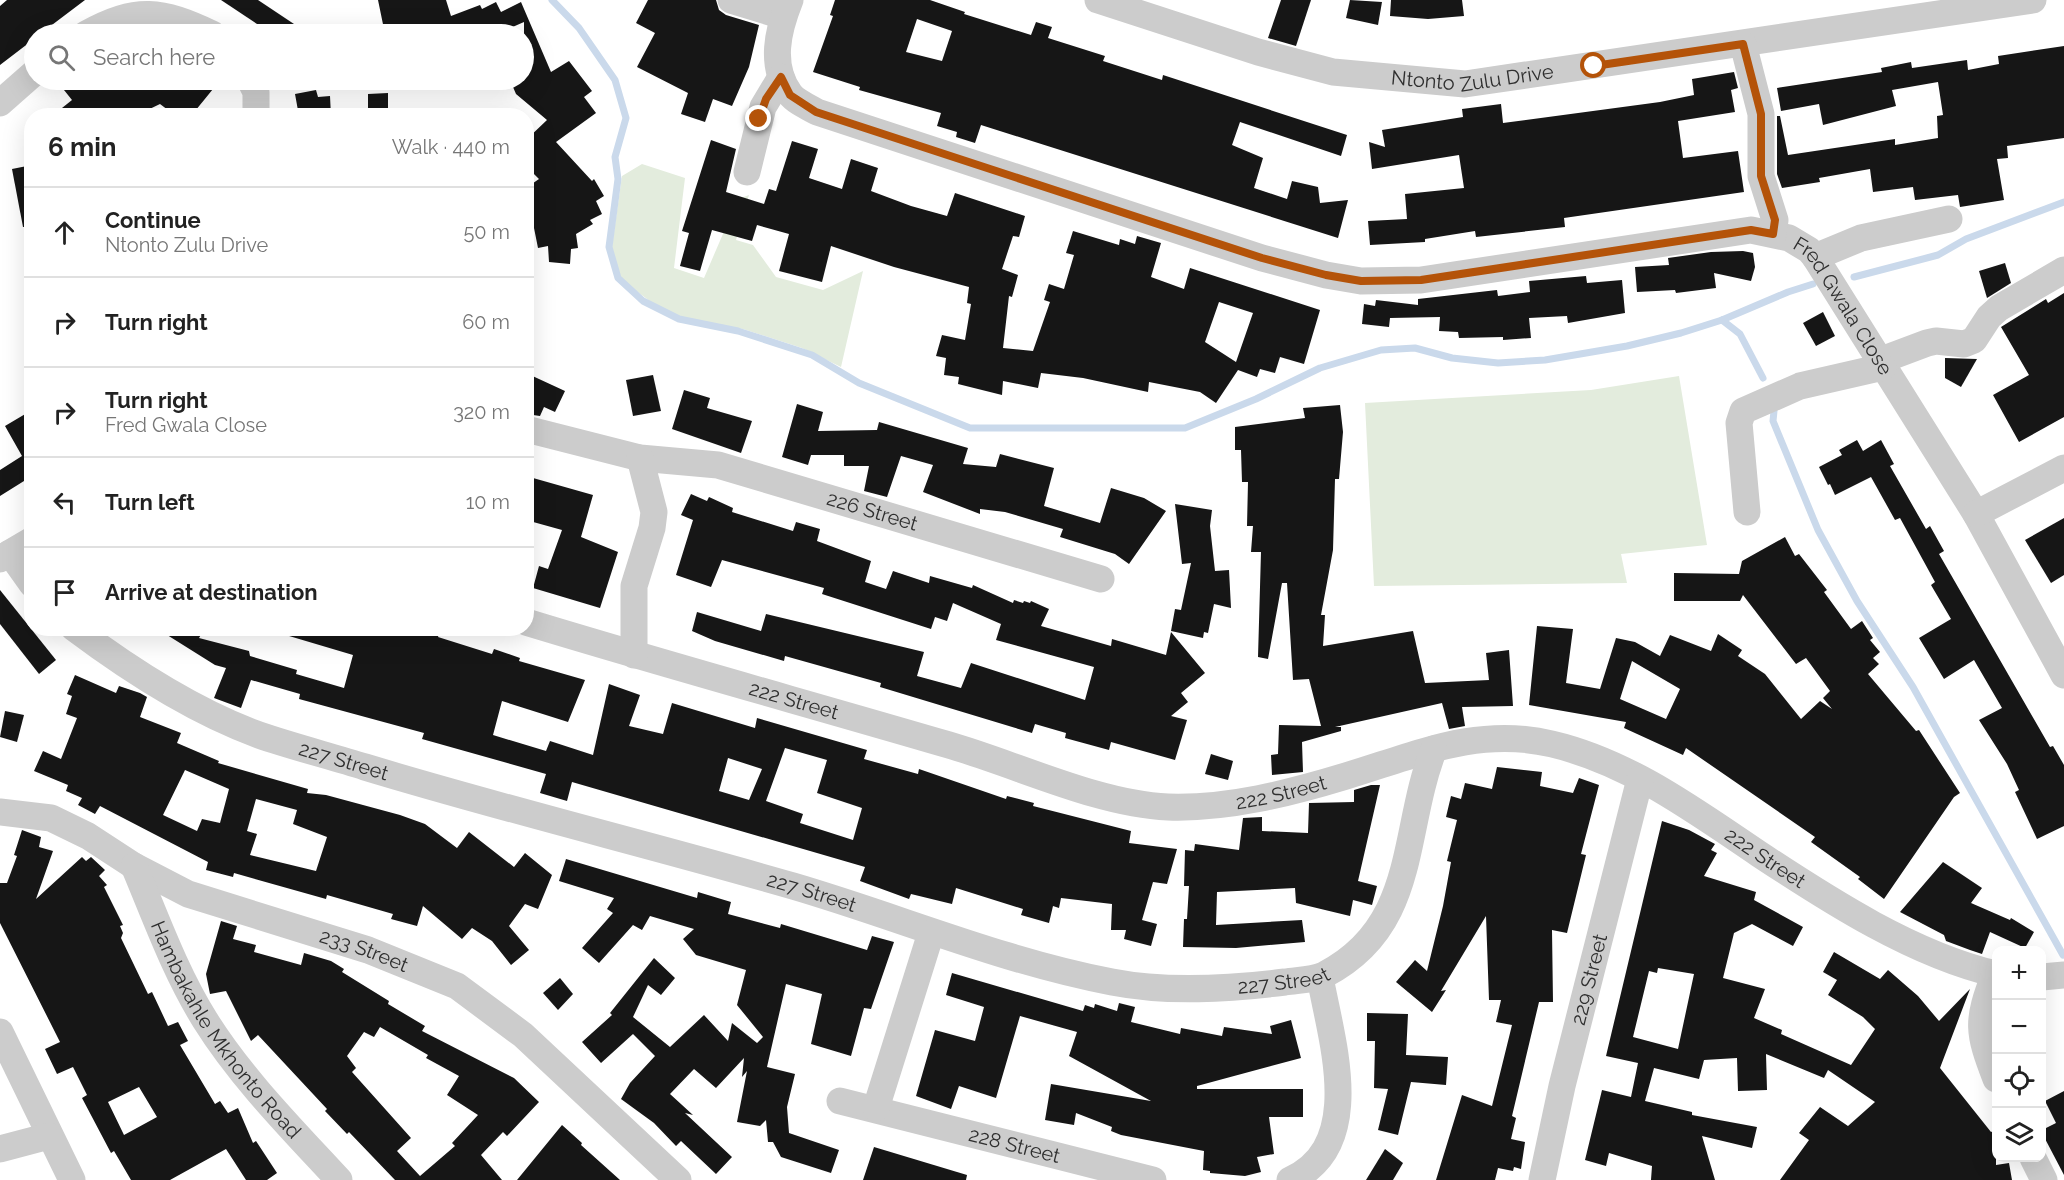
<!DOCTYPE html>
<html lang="en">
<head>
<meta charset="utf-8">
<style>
	:root { --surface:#fff; --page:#f2f2f2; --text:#222; --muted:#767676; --line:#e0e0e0 }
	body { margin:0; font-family:Raleway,sans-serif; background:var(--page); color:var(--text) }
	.controls { position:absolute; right:18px; bottom:18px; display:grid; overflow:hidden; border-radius:12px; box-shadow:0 6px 24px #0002 }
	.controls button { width:54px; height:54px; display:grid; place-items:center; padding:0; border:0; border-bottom:2px solid var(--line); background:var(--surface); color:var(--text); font:30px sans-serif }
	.stop { position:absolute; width:18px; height:18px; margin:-14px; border:4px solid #b45309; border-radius:50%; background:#fff }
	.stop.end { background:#b45309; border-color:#fff; box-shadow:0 2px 6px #0008 }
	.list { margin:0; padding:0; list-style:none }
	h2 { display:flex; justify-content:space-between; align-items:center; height:78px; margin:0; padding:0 24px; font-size:26px }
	h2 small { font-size:20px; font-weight:400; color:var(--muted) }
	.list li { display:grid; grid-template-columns:39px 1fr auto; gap:18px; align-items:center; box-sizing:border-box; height:90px; padding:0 24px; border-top:2px solid var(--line) }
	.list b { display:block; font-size:22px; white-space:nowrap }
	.list p { margin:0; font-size:20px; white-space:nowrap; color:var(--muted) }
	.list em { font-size:20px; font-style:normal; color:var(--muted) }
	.icon { flex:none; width:33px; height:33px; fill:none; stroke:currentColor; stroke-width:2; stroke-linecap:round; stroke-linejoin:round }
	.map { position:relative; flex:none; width:2064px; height:1180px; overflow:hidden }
	.search { position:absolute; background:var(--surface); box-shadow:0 6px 24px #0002; left:24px; top:24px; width:510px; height:66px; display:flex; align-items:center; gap:15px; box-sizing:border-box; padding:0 21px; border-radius:33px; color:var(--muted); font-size:22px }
	.panel { position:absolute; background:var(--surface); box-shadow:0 6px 24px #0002; left:24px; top:108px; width:510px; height:528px; border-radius:24px }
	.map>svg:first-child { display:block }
</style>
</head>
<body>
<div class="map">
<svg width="2064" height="1180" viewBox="0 0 2064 1180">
	<rect width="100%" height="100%" fill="#fff"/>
	<!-- green -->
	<g fill="#e3ecdd">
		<path d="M642,164L685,178L674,268L704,278L738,199L749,195L736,240L753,245L776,277L823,290L863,271L841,367L802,348L743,329L690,320L662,310L620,279L611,253L622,176Z"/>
		<path d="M1679,376L1707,545L1621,554L1627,583L1374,586L1365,403L1591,390Z"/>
	</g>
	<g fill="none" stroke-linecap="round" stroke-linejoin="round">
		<!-- stream -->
		<g stroke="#cad9eb" stroke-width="7">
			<path d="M552,0L579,28L615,80L626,118L615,157L618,179L609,247L618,278L643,301L679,319L738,331L812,355L859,383L970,428H1185L1256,399L1320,368L1381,350L1415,348L1452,358L1498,363L1545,360L1627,346L1681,333L1722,320L1788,292L1813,284"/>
			<path d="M1854,277L1938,255L1966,239L2064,202"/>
			<path d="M1722,320L1740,334L1763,378"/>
			<path d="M1774,411L1773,421L1818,530L1857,601L1913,687L2063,955"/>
		</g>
	</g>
	<!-- building -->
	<g fill="#161616" fill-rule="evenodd">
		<path d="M7,0H85L40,34H34V39L0,65V6Z"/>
		<path d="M221,0H258L309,34H272Z"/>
		<path d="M378,0H446L451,16L480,5L482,9L496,2L501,12L521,2L551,72L569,61L592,91L584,97L596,113L556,142L592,181L594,179L604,196L596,201L602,214L590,220L593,224L576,234L578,248L571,249L570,264L549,262L548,246L538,248L532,218L526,221V188L539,179L526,166V140L547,120L516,94L510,80H524V22L497,34H385Z"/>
		<path d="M648,0H716L719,10L726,15L759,25L749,67L732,106L713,99L705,122L681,114L688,93L637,67L655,33L636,23Z"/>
		<path d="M835,0H930L965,12L964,14L1031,35L1036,22L1052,27L1048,38L1105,56L1103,61L1162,80L1163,75L1347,135L1341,156L1240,122L1232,145L1263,158L1254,188L1287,199L1292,181L1318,187L1320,203L1348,200L1338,238L981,125L975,143L956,137L957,132L937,126L941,113L859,90L860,87L813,72L833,16L830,15ZM917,19L952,31L942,61L906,52Z"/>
		<path d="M1281,0H1311L1296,46L1268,38Z"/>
		<path d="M1350,0L1382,2L1378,25L1346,18Z"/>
		<path d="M1391,0H1462L1464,16L1428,19L1390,16Z"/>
		<path d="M2064,46V138L2007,146L2008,158L1997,159L2004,200L1960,207L1958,195L1915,200L1913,187L1873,192L1870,169L1819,178L1820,182L1782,188L1777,174V116H1780L1788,155L1895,139V145L1938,138L1937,116L1943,115L1938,82L1892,90L1896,106L1823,125L1819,104L1781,111L1777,88L1882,72L1881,68L1911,62L1912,68L1967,60L1968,70L1999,64L1998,56Z"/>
		<path d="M1734,72L1738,88L1731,90L1735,112L1678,121L1683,158L1738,151L1744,192L1564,218L1565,227L1476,237L1475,231L1425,239V242L1370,245L1368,221L1407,219L1405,194L1464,188L1459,155L1372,169L1369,142L1385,147L1382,130L1463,117L1462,109L1501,104L1503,123L1660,102L1694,95L1692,79Z"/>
		<path d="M56,80H203L213,89L191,116H176L160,104L135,116H52L72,100Z"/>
		<path d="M316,90L318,97L330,96L331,116H299L295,94Z"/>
		<path d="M388,93V110L368,111V94Z"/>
		<path d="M711,140L736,149L726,192L764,204L769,189L776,191L792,141L818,149L809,178L842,189L851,159L878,168L871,191L911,206L947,216L955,193L1025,216L1019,237L1013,236L1002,269L1018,275L1012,297L1009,296L1003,348L1033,351L1050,302L1044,300L1049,284L1064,289L1074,255L1066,253L1073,231L1119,245L1120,239L1135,244L1137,236L1161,243L1151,277L1184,289L1190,268L1320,310L1304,364L1280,357L1275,373L1260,369L1257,377L1238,370L1216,403L1200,392L1149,382L1148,392L1083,378L1041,373L1038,388L1003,381L1002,395L958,384L959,377L944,375L946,358L936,356L942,335L965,340L971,304L967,303L969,287L894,267L831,246L822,282L779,271L789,234L757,225L752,241L712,230L700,271L680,266L689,233L682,231ZM1219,302L1253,313L1236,362L1205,342Z"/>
		<path d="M32,165V227H23L12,169Z"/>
		<path d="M1743,251L1753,253L1755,267L1751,281L1714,273L1716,288L1676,293L1675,290L1637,292L1635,267L1669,265L1668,258L1711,252Z"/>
		<path d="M2005,263L2011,283L1987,298L1979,271Z"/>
		<path d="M1586,276L1587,283L1622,280L1625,313L1568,323L1567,316L1529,318L1531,338L1503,340V337L1459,338L1458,332L1439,331L1440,317L1390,318L1389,327L1362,324L1364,304L1375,306L1376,300L1418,305V299L1497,290L1498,296L1530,292L1529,281Z"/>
		<path d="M2064,293V417L2019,442L1993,395L2029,375L2001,327L2046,299L2048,303Z"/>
		<path d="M1823,312L1835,336L1816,346L1803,323Z"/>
		<path d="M1945,358L1977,359L1961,387L1945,378Z"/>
		<path d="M526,373L565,391L555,412L544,407L540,416L526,414Z"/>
		<path d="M653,375L661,411L633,416L626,380Z"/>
		<path d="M684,390L710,398L707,408L752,421L741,453L672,429Z"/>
		<path d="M797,404L823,412L818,431L877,430L879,422L968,448L963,464L996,467L1000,454L1054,468L1044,506L1100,523L1111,488L1144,498L1166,511L1129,564L1115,554L1060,537L1063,529L1005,512L980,509V514L923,492L933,465L901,456L887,497L864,491L869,466H844V455H811L808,465L782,457Z"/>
		<path d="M1340,405L1343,432L1339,479H1335L1333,550L1321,615H1325L1323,646L1413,631L1425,683L1489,680L1486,653L1509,650L1513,706L1462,707L1465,726L1449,729L1442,703L1335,727H1341V731L1302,742L1303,772L1272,775L1271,755L1278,754L1279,725L1321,726L1309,679L1293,680L1287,583H1282L1268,659L1258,657L1261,552H1251L1253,526H1247L1248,482H1242L1241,450H1235V427L1305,418L1303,408Z"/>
		<path d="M32,410V476L0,496V470L22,456L5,426Z"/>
		<path d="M1857,440L1863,451L1881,440L1894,464L1890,466L1926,529L1930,526L1944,551L1939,554L2050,747L2053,746L2064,765V826L2037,839L2015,792L2019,790L2007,764L1979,720L2002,708L1974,660L1944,679L1919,638L1951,619L1931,585L1935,582L1900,518L1895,520L1871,477L1835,495L1830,484L1828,485L1819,467L1842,455L1839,450Z"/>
		<path d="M526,476L593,495L581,537L618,552L600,608L533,588L539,566L548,569L562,530L526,520Z"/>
		<path d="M691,494L707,501L709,497L733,508L732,512L793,531L796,522L820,529L817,541L871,561L865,582L886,589L893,571L929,583L930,576L972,588L973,585L1013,603L1014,600L1023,603L1024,601L1030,603L1031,601L1049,609L1041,626L1111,646L1112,639L1166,655L1171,632L1205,673L1181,693L1188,702L1171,716L1187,720L1175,760L1111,742L1109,750L1065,738L1066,733L1035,724L1032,733L880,687L881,683L785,656L784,661L715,641L692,631L697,612L761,631L766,614L924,652L917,676L961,688L971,663L1085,700L1094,667L996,640L1001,624L953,603L947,621L935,617L931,629L822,594L824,588L722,560L711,587L676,575L693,520L681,515Z"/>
		<path d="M1175,504L1212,510L1210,526L1215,571L1229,570L1231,608L1214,604L1208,633L1204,632L1203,638L1171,631L1175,609L1181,610L1191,563L1182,564Z"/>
		<path d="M2064,518V575L2051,583L2025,540Z"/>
		<path d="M1785,537L1795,556L1799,554L1827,590L1824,592L1851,629L1862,621L1873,638L1870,640L1880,652L1873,658L1879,664L1868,674L1916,731L1919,730L1960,793L1954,797L1884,899L1858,879L1860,877L1811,842L1815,837L1686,748L1683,755L1624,728L1626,722L1529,705L1537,626L1573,629L1566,683L1600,689L1616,638L1635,642L1660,656L1670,635L1711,651L1718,634L1742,650L1738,656L1765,674L1801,719L1820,701L1832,709L1823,698L1830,691L1806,658L1796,664L1743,595L1740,601H1674V573L1739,574L1742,561ZM1632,661L1680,689L1666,719L1620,699Z"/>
		<path d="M0,590L56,660L39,674L0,624Z"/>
		<path d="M156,628H205L199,638L249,651L250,656L297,670L296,674L344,688L353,655L279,633L280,628H420L439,634L438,637L492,654L494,649L520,658L519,661L585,680L568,722L502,701L493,735L546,751L550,741L593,755L609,684L640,695L629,726L663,734L672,703L755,728L757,718L867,750L864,759L918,774L919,769L1006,799L1007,796L1034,803L1033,806L1131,831L1129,843L1177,849L1167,884L1153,882L1142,920L1157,924L1151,946L1124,939L1126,930H1111L1112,904L1061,898L1059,908L1053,906L1049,923L1021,915L1023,909L956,888L952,904L911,894L909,899L860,881L865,867L572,782L567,801L540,793L546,774L422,739L424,733L299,699L300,694L251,680L241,708L214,698L226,668L215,665ZM785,748L827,760L817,793L862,808L853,840L800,823L803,814L766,801ZM728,758L762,769L749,800L719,791Z"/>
		<path d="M75,675L116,693L119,686L140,693L147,697L140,717L181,733L177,743L219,761L218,763L308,789L307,793L326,795L400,815L425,824L457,848L469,832L514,867L525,853L552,875L538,909L525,904L509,926L529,950L511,965L492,941L472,928L462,939L423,906L417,926L391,919L393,914L327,895L326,899L234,873L233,877L206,870L208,862L100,806L95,814L78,805L82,798L66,791L68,785L34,771L43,751L61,759L77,718L66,714L72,696L67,694ZM185,770L229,789L220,823L202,819L197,831L163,815ZM256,799L297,810L293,824L327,837L316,871L250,855L257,834L247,831Z"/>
		<path d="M5,711L24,715L17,742L0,737Z"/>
		<path d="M1211,754L1233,761L1228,780L1205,774Z"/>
		<path d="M1497,767L1542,772L1540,786L1573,793L1579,778L1599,785L1581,854L1586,855L1567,933L1552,930L1553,1002H1539L1512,1116L1516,1118L1511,1139L1525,1142L1521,1169L1514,1167L1513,1171L1498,1168L1495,1180H1436L1462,1095L1492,1106L1512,1025L1496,1022L1501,1000H1489L1486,916L1441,991L1446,990L1432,1012L1396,982L1415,960L1427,971L1443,906L1451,862L1447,861L1457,820L1446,817L1451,796L1461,799L1465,783L1492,789Z"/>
		<path d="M1371,785H1380L1358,881L1377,886L1372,905L1353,900L1350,916L1296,903L1295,888L1217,892L1216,925L1302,920L1305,942L1236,948L1183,947L1184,919H1187L1189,886H1184L1185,850L1194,851L1195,844L1239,850L1243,818L1262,817V831L1308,833L1309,803L1354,802V790Z"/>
		<path d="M1662,821L1689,830L1715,844L1711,850L1717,853L1704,876L1756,892L1754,900L1803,927L1793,946L1752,924L1734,933L1723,978L1765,989L1754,1018L1782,1030L1781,1034L1851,1065L1875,1029L1863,1017L1828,995L1837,980L1823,972L1834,952L1880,979L1888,970L1918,996L1939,1021L1970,989L1940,1068L1991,1132L1996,1130V1165L2009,1163L2012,1180H1780L1809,1140L1799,1133L1820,1107L1848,1126L1875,1102L1828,1070L1824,1078L1766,1054L1767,1090L1738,1091L1737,1058L1704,1060L1699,1079L1654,1068L1645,1101L1692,1112V1115L1757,1127L1752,1148L1702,1136L1715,1180H1651L1652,1166L1609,1153L1606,1166L1585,1160L1602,1090L1631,1097L1638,1063L1606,1056ZM1658,968L1694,974L1678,1049L1633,1037L1649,971L1657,973Z"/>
		<path d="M22,830L41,837L39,847L53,851L36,899L82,857L86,861L91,857L105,870L99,876L107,885L104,887L123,925L120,926L123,933L121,938L148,994L152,992L168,1026L178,1022L188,1041L180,1045L215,1104L220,1101L228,1113L238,1108L253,1143L256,1141L277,1173L267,1180H246L226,1149L170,1180H131L114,1151L111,1153L82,1098L87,1095L73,1067L57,1074L45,1049L60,1042L0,923V883H7L17,856L14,855ZM139,1087L157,1117L124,1135L108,1102Z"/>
		<path d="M566,859L697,898L698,892L731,902L728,914L780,928L781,924L867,950L872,936L894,942L871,1009L864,1008L851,1056L811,1044L822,994L786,984L767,1067L795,1074L787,1107L789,1133L839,1150L831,1173L781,1157L773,1142H768L766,1120L760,1126L737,1122L747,1071L742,1077L744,1058L716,1088L694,1069L670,1094L693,1115L685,1113L732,1157L716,1174L681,1141L676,1146L654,1123L621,1099L630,1083L655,1056L633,1034L601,1063L582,1042L612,1015L610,1013L654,958L675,978L661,995L648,985L633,1017L670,1047L704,1015L728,1041L732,1023L757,1043L763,1037L737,1005L746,970L696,955L683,939L694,929L650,916L642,930L633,925L599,963L582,948L613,913L607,909L614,898L559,881Z"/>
		<path d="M1943,862L1982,888L1971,903L2010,920L2011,918L2034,932L2025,948L1990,932L1982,954L1970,950L1946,941L1944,935L1900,912Z"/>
		<path d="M221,921L237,926L233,939L256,945L254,952L301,965L304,953L331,961L344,969L342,972L389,1001L388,1004L425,1026L422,1031L514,1078L539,1102L507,1136L503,1132L481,1155L502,1180H395L349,1132L347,1134L325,1111L327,1109L258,1035L251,1041L226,991L210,994L206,974ZM380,1027L428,1055L426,1058L459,1076L447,1095L478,1115L452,1143L455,1146L420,1176L397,1151L411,1138L352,1072L356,1068L347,1056L364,1032L374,1037Z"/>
		<path d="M952,973L1083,1011L1085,1005L1094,1008L1095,1004L1117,1011L1119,1003L1135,1007L1131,1022L1180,1034L1181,1028L1222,1036L1224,1027L1272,1034L1270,1026L1291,1020L1301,1058L1197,1086V1089H1303V1117H1269L1274,1154L1257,1157L1261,1172L1245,1176L1210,1173V1171L1203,1170L1204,1151L1121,1135L1111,1131L1112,1127L1076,1113L1074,1125L1045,1120L1051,1084L1151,1101L1069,1056L1077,1032L1020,1016L996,1098L959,1086L951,1109L916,1096L935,1030L975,1041L984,1007L946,995Z"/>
		<path d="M560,978L573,994L558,1010L543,993Z"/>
		<path d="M1367,1013L1408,1014L1406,1055L1448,1057L1446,1085L1411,1082L1398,1135L1378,1130L1388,1089L1374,1088L1375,1041H1367Z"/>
		<path d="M2064,1091V1175L2042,1133V1130L2056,1123L2045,1101Z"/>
		<path d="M562,1125L582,1143L581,1145L620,1180H517Z"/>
		<path d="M874,1147L967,1175L966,1180H863Z"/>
		<path d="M1385,1149L1403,1163L1393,1180H1366Z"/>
	</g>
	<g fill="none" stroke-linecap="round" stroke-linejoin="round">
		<!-- minor -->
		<g stroke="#ccc" stroke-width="27">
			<path d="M731,0L783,16"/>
			<path id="s1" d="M790,0C778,30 769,65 790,94C795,101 808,107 817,112L1262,258L1326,275L1361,281L1421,280L1751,230L1789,238L1809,250L1815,257L1976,514L2064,675"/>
			<path id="s2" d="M1098,0L1258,52L1333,72L1465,84L2033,0"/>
			<path d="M86,34C137,6 161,10 212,34"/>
			<path d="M1743,44L1761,114V176L1775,220L1773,234"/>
			<path d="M250,80L256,92V116"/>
			<path d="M0,103L34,73"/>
			<path d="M747,172L763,107L781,77"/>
			<path d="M1815,257L1861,238L1949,219"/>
			<path d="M1879,361L1927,343L1936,341L1964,344L1974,340L1989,317L1999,308L2064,270"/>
			<path id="s3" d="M526,429L640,458L718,465L1101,579"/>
			<path d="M1747,512L1739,423L1743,411L1800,386L1883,367"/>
			<path d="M1976,514L2064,468"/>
			<path d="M10,553L32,584"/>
			<path d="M0,559L32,540"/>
			<path id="s4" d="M526,622C667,665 809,704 949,745C1018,765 1098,804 1168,807C1228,809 1290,793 1346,776C1416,755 1478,726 1552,744C1629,762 1695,811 1759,854C1830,901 1914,955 1996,974"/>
			<path id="s5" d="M74,628C130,670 193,711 259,735C294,747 330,756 365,767C507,810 651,845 793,886C899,917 1002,961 1112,982C1168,993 1229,989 1285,982C1298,980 1313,980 1324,975C1419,926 1401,832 1434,749"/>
			<path d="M634,655V586L652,528L654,512L640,458"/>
			<path id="s6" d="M0,812L51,818L88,836L134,866L188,894L368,950L457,986L523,1035L678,1180"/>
			<path id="s7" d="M134,866C156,918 175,972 205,1020C242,1079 292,1129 339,1180"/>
			<path d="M1995,974C1976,1022 1978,1032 1996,1079"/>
			<path d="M2042,977L2064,975"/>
			<path d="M0,1032L72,1180"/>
			<path id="s8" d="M840,1101L1153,1180"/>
			<path d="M876,1108L931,933"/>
			<path d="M0,1149L49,1136"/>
			<path d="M2033,1158L2044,1180"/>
			<path d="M1290,1180C1367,1146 1331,1039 1320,977"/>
			<path id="s9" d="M1542,1180L1562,1086L1640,779"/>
		</g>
	</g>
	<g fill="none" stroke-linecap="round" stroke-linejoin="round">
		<!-- route -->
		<path stroke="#b45309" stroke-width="8" d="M759,119L766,99L781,77L790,95L816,112L1262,258L1326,275L1361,281L1421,280L1751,230L1773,234L1775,220L1761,176V114L1743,44L1594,66"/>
	</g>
	<g text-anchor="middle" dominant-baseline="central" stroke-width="6" stroke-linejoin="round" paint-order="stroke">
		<!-- street labels -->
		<g font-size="20" fill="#2f2f2f" stroke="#fff">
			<text stroke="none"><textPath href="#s2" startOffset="386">Ntonto Zulu Drive</textPath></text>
			<text stroke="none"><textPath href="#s1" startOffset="1222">Fred Gwala Close</textPath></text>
			<text stroke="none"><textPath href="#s3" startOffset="357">226 Street</textPath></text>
			<text stroke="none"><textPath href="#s4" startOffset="279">222 Street</textPath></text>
			<text stroke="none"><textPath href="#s5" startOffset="303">227 Street</textPath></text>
			<text stroke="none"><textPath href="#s4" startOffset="783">222 Street</textPath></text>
			<text stroke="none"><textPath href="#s4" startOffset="1305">222 Street</textPath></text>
			<text stroke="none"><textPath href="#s5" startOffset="789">227 Street</textPath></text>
			<text stroke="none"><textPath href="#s6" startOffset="393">233 Street</textPath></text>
			<text stroke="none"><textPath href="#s5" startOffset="1275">227 Street</textPath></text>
			<text stroke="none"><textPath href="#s9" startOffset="206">229 Street</textPath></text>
			<text stroke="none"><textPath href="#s7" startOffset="189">Hambakahle Mkhonto Road</textPath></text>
			<text stroke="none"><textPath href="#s8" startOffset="180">228 Street</textPath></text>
		</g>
	</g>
</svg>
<div class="controls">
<button>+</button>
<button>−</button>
<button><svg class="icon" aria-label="locate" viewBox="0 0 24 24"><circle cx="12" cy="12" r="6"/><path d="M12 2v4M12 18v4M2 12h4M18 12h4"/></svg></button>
<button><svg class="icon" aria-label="layers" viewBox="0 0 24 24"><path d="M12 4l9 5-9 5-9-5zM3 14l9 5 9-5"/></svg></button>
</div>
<div class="stop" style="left:1594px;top:66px"></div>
<div class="stop end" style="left:759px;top:119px"></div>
<div class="search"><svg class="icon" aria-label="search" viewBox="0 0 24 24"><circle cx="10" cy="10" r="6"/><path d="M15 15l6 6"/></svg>Search here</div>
<section class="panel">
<h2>6 min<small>Walk · 440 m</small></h2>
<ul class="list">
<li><svg class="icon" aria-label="ahead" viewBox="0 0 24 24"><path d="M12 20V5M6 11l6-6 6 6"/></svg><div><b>Continue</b><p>Ntonto Zulu Drive</p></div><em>50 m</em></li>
<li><svg class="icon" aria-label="right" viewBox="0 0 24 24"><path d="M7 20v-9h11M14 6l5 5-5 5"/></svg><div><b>Turn right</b></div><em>60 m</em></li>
<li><svg class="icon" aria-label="right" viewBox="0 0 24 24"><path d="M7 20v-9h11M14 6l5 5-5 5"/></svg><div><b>Turn right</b><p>Fred Gwala Close</p></div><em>320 m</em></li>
<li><svg class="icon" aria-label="left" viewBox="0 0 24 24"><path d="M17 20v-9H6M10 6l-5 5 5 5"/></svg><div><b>Turn left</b></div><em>10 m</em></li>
<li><svg class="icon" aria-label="arrive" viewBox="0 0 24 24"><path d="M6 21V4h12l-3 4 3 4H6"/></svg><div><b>Arrive at destination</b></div></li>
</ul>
</section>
</div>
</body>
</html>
